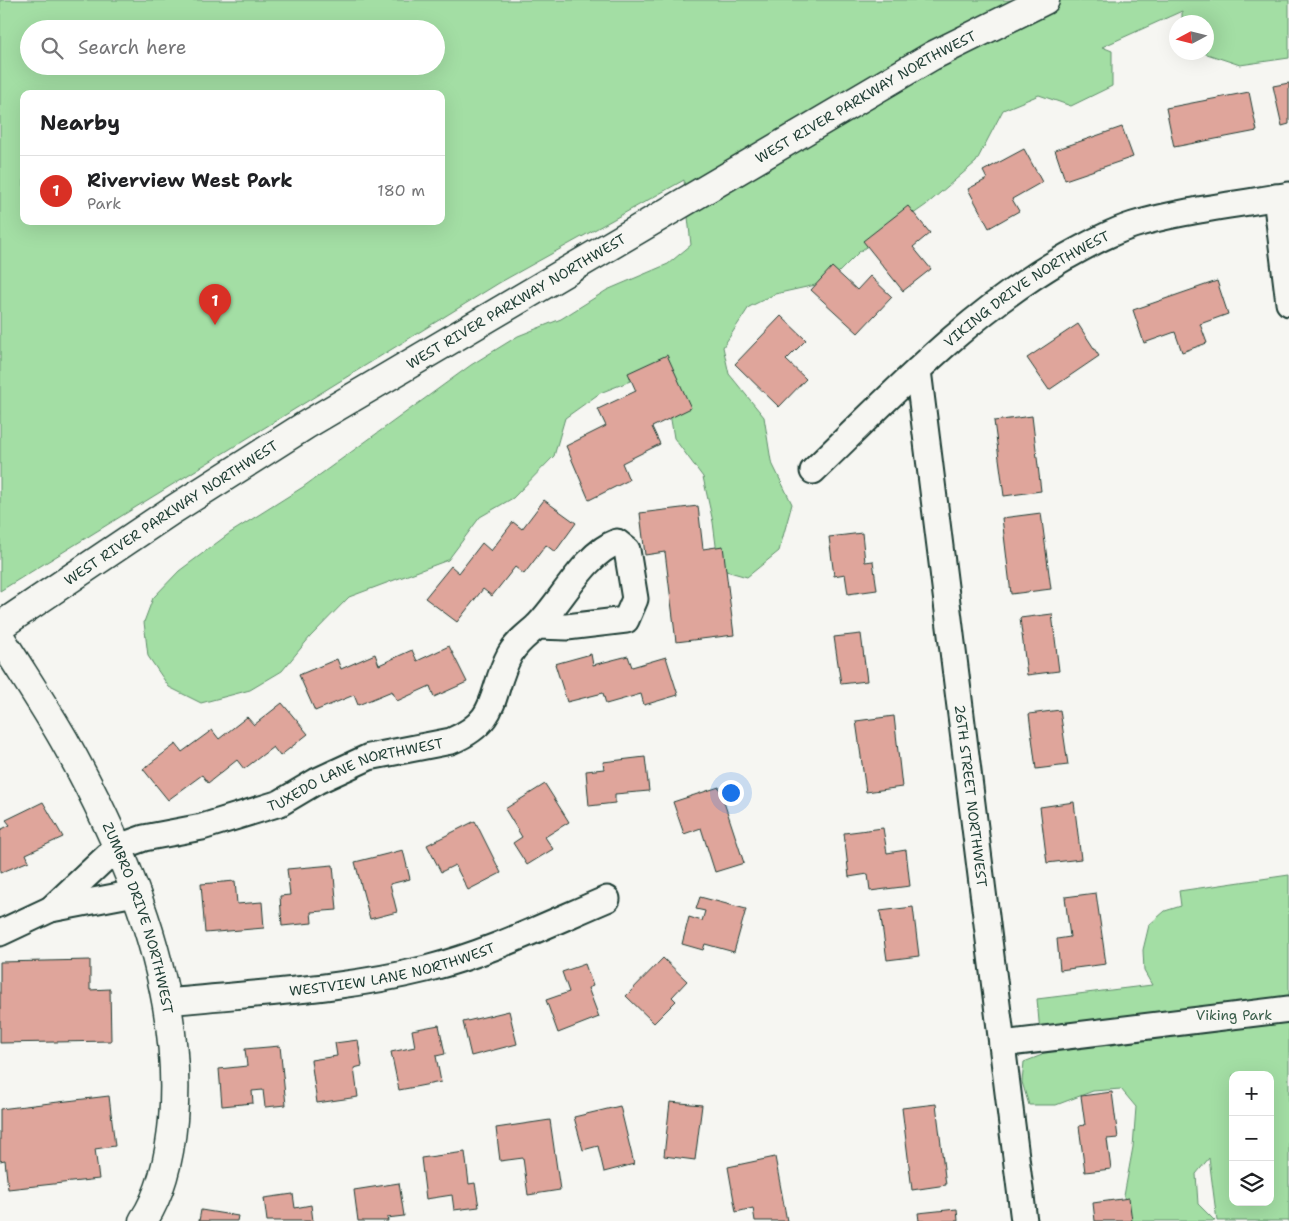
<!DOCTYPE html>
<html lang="en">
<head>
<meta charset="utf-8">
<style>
	:root { --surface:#fff; --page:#f2f2f2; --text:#202124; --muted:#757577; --line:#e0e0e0; --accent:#d93025 }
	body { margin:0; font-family:"Shantell Sans",sans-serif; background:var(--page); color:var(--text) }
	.controls { position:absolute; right:15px; bottom:15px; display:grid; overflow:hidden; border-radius:10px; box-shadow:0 5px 20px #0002 }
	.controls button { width:45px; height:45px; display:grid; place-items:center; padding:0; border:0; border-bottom:1px solid var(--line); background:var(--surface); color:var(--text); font:25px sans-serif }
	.compass { position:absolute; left:1169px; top:15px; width:45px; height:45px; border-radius:50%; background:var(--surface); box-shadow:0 5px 20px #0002; rotate:263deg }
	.you { position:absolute; left:730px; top:792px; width:18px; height:18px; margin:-12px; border:4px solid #fff; border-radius:50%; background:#1a73e8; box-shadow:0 0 0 8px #1a73e833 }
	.badge { display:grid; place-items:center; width:32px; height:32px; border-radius:50%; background:var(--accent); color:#fff; font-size:16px; font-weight:700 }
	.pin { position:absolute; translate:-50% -41px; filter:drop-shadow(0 1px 2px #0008) }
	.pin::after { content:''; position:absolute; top:26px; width:18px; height:15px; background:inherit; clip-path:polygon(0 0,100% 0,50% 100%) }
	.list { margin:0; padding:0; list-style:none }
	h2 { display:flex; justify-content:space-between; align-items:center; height:65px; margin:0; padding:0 20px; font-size:21px }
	h2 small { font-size:16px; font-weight:400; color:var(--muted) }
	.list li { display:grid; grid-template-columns:32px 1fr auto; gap:15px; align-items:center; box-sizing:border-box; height:70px; padding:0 20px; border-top:1px solid var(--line) }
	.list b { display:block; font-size:19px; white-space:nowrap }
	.list p { margin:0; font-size:16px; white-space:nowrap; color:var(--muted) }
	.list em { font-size:16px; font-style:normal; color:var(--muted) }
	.icon { flex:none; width:28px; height:28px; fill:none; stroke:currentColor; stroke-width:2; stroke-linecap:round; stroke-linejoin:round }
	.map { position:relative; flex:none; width:1289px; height:1221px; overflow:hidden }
	.search { position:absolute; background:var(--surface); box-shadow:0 5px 20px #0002; left:20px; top:20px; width:425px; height:55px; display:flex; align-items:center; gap:12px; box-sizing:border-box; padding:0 18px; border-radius:28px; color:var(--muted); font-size:19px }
	.panel { position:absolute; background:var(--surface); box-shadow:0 5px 20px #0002; left:20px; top:90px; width:425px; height:135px; border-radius:10px }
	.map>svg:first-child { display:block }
</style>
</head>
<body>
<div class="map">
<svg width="1289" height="1221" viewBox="0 0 1289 1221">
	<rect width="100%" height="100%" fill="#f6f6f2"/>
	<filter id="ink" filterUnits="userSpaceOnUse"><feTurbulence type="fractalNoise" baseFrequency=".02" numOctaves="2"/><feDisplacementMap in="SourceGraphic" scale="10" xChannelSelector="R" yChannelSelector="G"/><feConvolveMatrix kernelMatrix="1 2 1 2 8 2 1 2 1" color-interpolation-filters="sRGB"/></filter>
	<g filter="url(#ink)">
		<!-- green -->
		<g fill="#a3dea4" stroke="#618e6c" fill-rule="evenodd">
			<path d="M0,0H1289V58L1240,65L1204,53L1206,52V22H1182V11L1102,47L1112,51V86L1071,106L1039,95L1003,110L976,162L926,205L859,252L829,282L775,294L749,307L723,347L729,374L764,417L771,461L792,504L779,551L747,577L719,569L713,522L703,477L674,438L665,383L648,374L600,393L565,418L554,456L513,498L480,517L448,560L349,597L310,637L282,671L250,690L201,703L169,687L148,656L144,622L153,598L179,571L230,533L303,487L471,365L518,336L561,319L607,290L668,264L691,245L684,180L499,283L0,591ZM29,29H436V66H29ZM24,94H441V221H24Z"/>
			<path d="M1289,875V1221H1217L1209,1158L1196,1174L1198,1204L1215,1221H1127L1124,1196L1133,1147L1136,1107L1121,1089L1093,1091L1056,1105H1029L1022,1082L1024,1062L1042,1055L1037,999L1152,985L1144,971L1143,950L1149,925L1165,911L1181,906L1179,891ZM1233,1075H1270V1202H1233Z"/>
		</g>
		<!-- building -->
		<g fill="#dfa59b" stroke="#1f3d34">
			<path d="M1289,83V124L1282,126L1273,86Z"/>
			<path d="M1249,92L1257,131L1174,147L1166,108Z"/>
			<path d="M1122,127L1133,157L1065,180L1055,150Z"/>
			<path d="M1024,149L1042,182L1012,199L1019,211L989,228L968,189L987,179L983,171Z"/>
			<path d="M908,206L930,233L913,247L931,269L903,291L863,241Z"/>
			<path d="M832,267L857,290L870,276L892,297L858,333L811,290Z"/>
			<path d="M1217,281L1228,314L1200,324L1207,343L1182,352L1175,332L1144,343L1133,310Z"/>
			<path d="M781,316L806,340L786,360L806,379L779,407L735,364Z"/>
			<path d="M1078,324L1099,356L1049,390L1027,358Z"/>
			<path d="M667,355L691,408L652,427L660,444L622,463L629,480L589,500L566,446L606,426L598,409L636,391L628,373Z"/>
			<path d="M1032,416L1041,491L1004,496L994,421Z"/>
			<path d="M544,500L576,523L555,552L546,545L524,574L515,567L492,596L483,589L457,622L425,598L451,566L459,573L482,543L491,551L513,522L522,529Z"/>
			<path d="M698,506L703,549L723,546L734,635L676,642L665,552L645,555L640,513Z"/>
			<path d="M1041,513L1051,589L1011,594L1002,518Z"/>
			<path d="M862,533L865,562L873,561L877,590L848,594L845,574L834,576L829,537Z"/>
			<path d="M1052,614L1059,671L1027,675L1020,618Z"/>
			<path d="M861,634L867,681L841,684L834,637Z"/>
			<path d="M449,646L467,682L434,697L430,686L397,701L392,691L358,705L354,695L315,711L299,675L337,659L341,669L375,654L379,665L412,650L417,661Z"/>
			<path d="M591,654L593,665L628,656L632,667L666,657L678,695L644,705L641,694L606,704L603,693L567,702L555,664Z"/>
			<path d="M282,703L308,734L280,756L273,747L244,769L237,760L208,783L202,775L168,800L143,769L176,744L182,752L212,730L219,739L247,717L254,725Z"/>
			<path d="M1060,710L1068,765L1036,769L1029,714Z"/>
			<path d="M894,716L902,787L866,792L856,721Z"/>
			<path d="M645,757L649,791L615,794V803L589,806L586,771L604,769L603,762Z"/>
			<path d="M545,784L569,822L545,837L553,849L527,865L513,843L522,837L505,809Z"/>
			<path d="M719,787L744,863L715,872L701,828L684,834L673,802Z"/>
			<path d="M43,802L63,837L26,854L29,861L0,873V830L10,825L6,820Z"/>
			<path d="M1074,802L1081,859L1047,863L1040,807Z"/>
			<path d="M475,821L501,873L468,890L455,865L441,872L427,845Z"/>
			<path d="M883,828L887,853L906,850L910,886L870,891L868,874L849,877L844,833Z"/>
			<path d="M403,850L410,879L390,884L397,912L370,919L355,862Z"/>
			<path d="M333,865L337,910L311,912L312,923L282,926L280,896L290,895L287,869Z"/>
			<path d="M235,881L237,904L262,902L264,928L205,933L201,884Z"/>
			<path d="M1096,893L1106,964L1060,970L1057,939L1070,937L1065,897Z"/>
			<path d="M700,897L746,909L734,952L705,944L703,950L682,944L689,917L702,921L705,911L696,909Z"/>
			<path d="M913,907L919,956L887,960L880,911Z"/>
			<path d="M663,958L687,981L672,997L676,1001L654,1023L626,996Z"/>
			<path d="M90,960V990L110,989L111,1041L0,1043V962Z"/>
			<path d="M585,964L593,986L588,988L599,1017L558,1033L546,1000L569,992L562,972Z"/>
			<path d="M509,1011L517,1044L471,1056L463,1022Z"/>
			<path d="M439,1025L445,1054L436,1056L441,1082L399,1090L391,1052L415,1047L412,1030Z"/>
			<path d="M358,1040L362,1066L354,1068L358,1097L317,1103L311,1060L337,1056L335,1043Z"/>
			<path d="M280,1046L286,1105L265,1107L263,1090L252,1091L253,1103L222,1106L219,1069L247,1066L245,1049Z"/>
			<path d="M1112,1092L1118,1138L1107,1139L1111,1169L1085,1172L1079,1126L1085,1125L1081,1096Z"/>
			<path d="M109,1096L115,1146L95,1149L99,1179L8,1189L5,1160L0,1161V1109Z"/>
			<path d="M670,1102L702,1105L695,1160L664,1156Z"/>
			<path d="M936,1104L946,1185L912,1190L902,1108Z"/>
			<path d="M620,1106L634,1164L604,1172L598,1146L583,1150L574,1117Z"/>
			<path d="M550,1120L560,1190L528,1195L523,1158L500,1161L496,1128Z"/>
			<path d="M465,1152L469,1184L475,1183L479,1207L454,1210L452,1195L426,1199L421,1158Z"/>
			<path d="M775,1157L787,1221H755L753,1208L736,1212L728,1167Z"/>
			<path d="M399,1183L404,1216L387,1218L388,1221H358L354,1190Z"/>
			<path d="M293,1194L295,1208L311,1205L313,1221H267L264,1198Z"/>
			<path d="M1129,1198L1132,1221H1095L1093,1203Z"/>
			<path d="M957,1209L958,1221H919L918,1213Z"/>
			<path d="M201,1210L238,1216L237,1221H199Z"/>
		</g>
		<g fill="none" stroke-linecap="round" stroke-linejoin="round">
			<defs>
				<g id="minor">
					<path d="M1276,197L1289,303"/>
					<path id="s1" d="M918,370L1024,1221"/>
					<path id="s2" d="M813,471C892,395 968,313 1064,258C1086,246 1108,233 1133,225C1183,210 1237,205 1289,195"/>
					<path id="s3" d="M51,909L116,848L144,838L202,827L280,803L317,781L369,757L451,741C501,720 489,693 510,654C517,642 526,636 536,627C561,603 584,554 617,542L627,550L635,599L626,620L567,627L537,626"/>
					<path d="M0,933L51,909L135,893"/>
					<path id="s4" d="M167,1002C253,993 342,990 426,969C489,953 548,924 607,899"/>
					<path d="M1002,1044L1289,1009"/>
				</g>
				<g id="tertiary">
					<path id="s5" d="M0,637C21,671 44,705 64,740C127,852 184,990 173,1120C170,1155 163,1191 143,1221"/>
				</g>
				<g id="secondary">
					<path id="s6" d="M0,626L171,511L306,425L932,56L1045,0"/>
				</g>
			</defs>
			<!-- minor casing -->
			<use href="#minor" stroke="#1f3d34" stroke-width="29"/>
			<!-- tertiary casing -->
			<use href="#tertiary" stroke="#1f3d34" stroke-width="31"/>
			<!-- secondary casing -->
			<use href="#secondary" stroke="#1f3d34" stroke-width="31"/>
			<!-- minor -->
			<use href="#minor" stroke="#f6f6f2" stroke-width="25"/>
			<!-- tertiary -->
			<use href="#tertiary" stroke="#f6f6f2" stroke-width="28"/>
			<!-- secondary -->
			<use href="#secondary" stroke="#f6f6f2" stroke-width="28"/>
		</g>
	</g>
	<g text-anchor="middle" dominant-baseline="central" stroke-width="4" stroke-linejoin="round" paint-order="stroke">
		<!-- street labels -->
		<g font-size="14" fill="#1f3d34" stroke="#f6f6f2">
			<text stroke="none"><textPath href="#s6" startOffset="1015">WEST RIVER PARKWAY NORTHWEST</textPath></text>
			<text stroke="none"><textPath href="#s2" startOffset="282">VIKING DRIVE NORTHWEST</textPath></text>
			<text stroke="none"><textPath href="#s6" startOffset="610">WEST RIVER PARKWAY NORTHWEST</textPath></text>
			<text stroke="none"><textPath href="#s6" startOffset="205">WEST RIVER PARKWAY NORTHWEST</textPath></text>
			<text stroke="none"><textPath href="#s3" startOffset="341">TUXEDO LANE NORTHWEST</textPath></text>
			<text stroke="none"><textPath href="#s1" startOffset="429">26TH STREET NORTHWEST</textPath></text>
			<text stroke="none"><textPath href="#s5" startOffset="315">ZUMBRO DRIVE NORTHWEST</textPath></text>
			<text stroke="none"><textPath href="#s4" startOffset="228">WESTVIEW LANE NORTHWEST</textPath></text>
		</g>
		<!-- park labels -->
		<g font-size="14" fill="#395d4a" stroke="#f6f6f2">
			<text x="1234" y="1015">Viking Park</text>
		</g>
	</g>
</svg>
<div class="controls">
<button>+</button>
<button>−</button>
<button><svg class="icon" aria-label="layers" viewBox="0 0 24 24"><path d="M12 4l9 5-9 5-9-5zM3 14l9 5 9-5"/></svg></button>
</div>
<svg class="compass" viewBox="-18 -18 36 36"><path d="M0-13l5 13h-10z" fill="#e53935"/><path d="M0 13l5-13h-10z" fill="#757577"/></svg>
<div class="you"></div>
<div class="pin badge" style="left:215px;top:325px">1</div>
<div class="search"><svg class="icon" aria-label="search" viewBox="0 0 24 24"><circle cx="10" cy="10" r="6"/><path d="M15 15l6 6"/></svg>Search here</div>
<section class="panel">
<h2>Nearby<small></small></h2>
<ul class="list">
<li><span class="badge">1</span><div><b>Riverview West Park</b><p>Park</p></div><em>180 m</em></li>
</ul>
</section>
</div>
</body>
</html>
